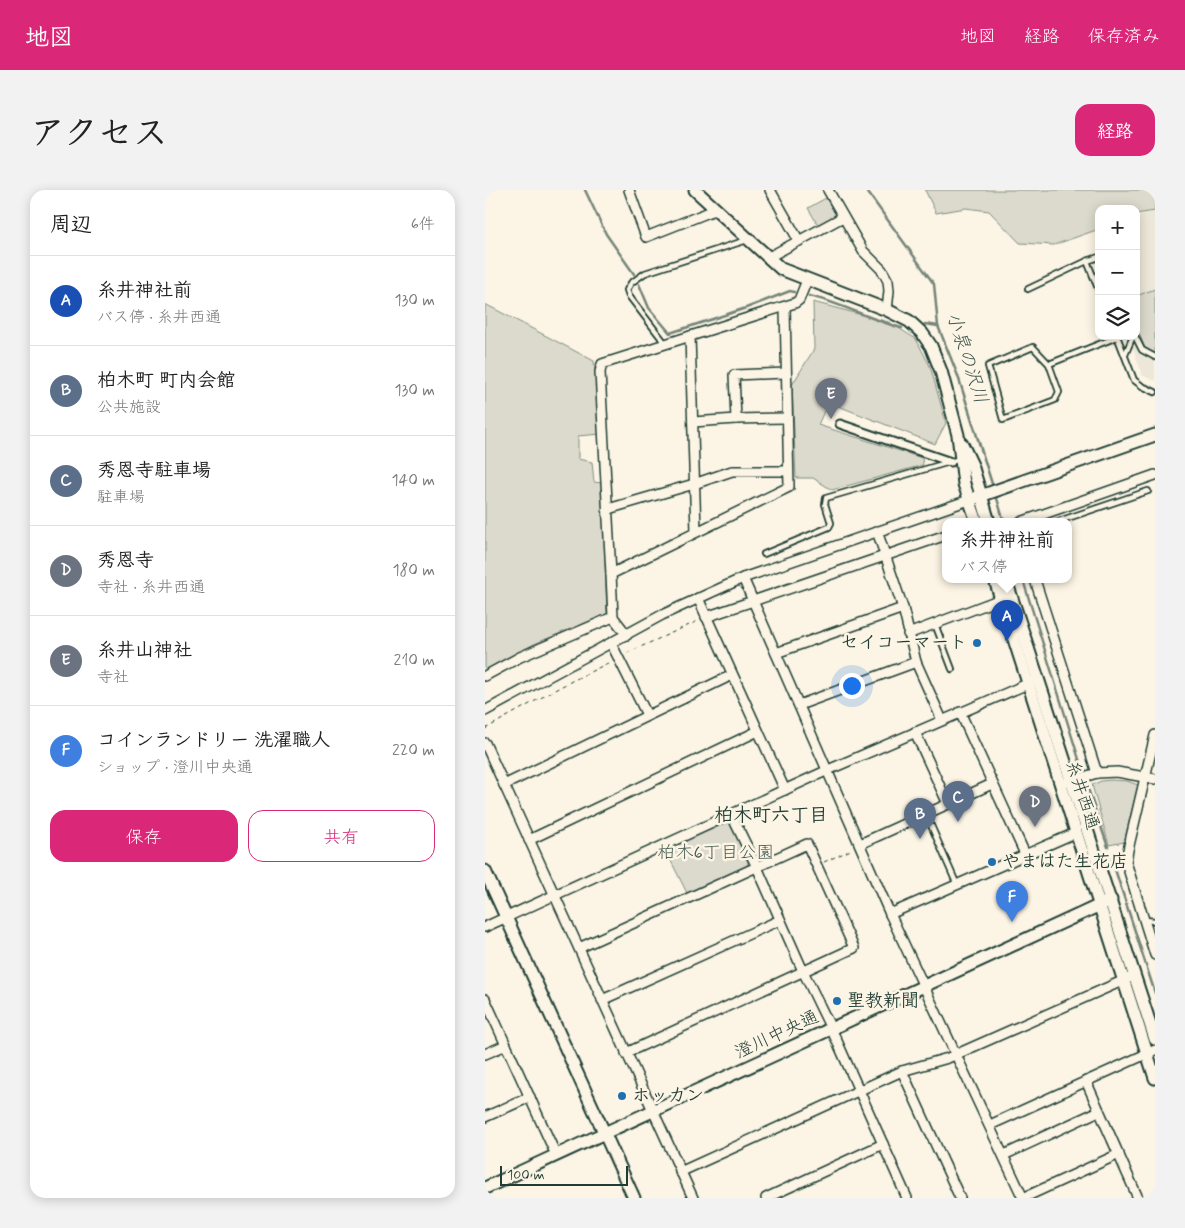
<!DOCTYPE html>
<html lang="ja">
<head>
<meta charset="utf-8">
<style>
	:root { --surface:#fff; --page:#f2f2f2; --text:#222; --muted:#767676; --line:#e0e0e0; --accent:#db2777 }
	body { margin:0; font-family:Mynerve,"Klee One",sans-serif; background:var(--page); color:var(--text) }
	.controls { position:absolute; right:15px; top:15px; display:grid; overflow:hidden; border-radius:10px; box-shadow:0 2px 12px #0003 }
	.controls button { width:45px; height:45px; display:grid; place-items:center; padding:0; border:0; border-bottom:1px solid var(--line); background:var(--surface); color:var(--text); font:25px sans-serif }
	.scale { position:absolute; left:15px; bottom:12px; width:128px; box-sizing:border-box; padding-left:5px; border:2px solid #1f3d34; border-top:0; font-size:14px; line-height:18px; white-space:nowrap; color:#1f3d34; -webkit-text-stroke:4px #fcf5e5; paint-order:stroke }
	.you { position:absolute; left:366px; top:495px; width:18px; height:18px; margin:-12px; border:4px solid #fff; border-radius:50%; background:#1a73e8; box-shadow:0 0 0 8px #1a73e833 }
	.badge { display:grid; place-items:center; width:32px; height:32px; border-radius:50%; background:var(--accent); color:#fff; font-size:16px; font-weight:700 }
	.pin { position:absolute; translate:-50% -41px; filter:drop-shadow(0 1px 2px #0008) }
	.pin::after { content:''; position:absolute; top:26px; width:18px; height:15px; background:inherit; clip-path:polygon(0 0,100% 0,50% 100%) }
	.popup { position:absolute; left:457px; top:328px; width:130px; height:65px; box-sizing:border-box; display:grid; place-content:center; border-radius:10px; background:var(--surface); filter:drop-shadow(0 1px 4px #0005); font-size:16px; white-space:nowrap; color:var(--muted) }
	.popup b { font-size:19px; color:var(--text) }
	.popup::after { content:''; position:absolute; left:50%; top:100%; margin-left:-10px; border:10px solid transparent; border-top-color:var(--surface) }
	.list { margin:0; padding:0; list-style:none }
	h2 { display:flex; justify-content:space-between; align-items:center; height:65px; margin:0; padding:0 20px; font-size:21px }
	h2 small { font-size:16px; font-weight:400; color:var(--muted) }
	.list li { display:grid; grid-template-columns:32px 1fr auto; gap:15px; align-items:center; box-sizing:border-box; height:90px; padding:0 20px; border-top:1px solid var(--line) }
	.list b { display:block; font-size:19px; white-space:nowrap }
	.list p { margin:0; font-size:16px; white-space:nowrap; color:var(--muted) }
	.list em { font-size:16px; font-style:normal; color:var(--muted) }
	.actions { display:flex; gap:10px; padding:15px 20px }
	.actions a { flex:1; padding:11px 0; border:1px solid var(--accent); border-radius:15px; text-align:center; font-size:18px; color:var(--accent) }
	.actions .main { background:var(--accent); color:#fff }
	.icon { flex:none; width:28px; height:28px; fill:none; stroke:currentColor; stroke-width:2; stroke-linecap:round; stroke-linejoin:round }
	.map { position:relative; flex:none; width:670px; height:1008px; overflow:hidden; border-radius:15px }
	header { display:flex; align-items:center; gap:30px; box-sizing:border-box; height:70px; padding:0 25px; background:var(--accent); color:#fff }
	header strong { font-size:24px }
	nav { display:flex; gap:28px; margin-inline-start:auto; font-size:18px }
	.intro { display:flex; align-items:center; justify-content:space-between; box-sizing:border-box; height:120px; padding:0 30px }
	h1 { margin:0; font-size:35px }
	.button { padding:12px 22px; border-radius:15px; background:var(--accent); color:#fff; font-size:18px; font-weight:700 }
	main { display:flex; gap:30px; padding:0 30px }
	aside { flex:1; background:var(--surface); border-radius:15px; box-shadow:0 2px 12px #0003 }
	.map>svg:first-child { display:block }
</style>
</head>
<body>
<header>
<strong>地図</strong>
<nav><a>地図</a><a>経路</a><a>保存済み</a></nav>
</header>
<div class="intro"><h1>アクセス</h1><a class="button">経路</a></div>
<main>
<aside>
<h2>周辺<small>6件</small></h2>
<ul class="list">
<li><span class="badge" style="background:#1a4fb4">A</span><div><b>糸井神社前</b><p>バス停 · 糸井西通</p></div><em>130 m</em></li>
<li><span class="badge" style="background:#5c6f8a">B</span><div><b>柏木町 町内会館</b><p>公共施設</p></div><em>130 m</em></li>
<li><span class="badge" style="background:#5c6f8a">C</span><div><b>秀恩寺駐車場</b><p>駐車場</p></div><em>140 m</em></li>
<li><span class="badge" style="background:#6b7280">D</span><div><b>秀恩寺</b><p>寺社 · 糸井西通</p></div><em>180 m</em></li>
<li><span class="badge" style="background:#6b7280">E</span><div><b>糸井山神社</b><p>寺社</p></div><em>210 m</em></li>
<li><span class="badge" style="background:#3f7fe0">F</span><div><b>コインランドリー 洗濯職人</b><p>ショップ · 澄川中央通</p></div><em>220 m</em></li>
</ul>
<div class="actions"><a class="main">保存</a><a>共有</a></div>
</aside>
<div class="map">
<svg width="670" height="1008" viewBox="0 0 670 1008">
	<rect width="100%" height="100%" fill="#fcf5e5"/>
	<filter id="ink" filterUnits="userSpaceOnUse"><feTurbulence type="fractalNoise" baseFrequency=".02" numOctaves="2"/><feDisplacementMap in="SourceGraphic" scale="10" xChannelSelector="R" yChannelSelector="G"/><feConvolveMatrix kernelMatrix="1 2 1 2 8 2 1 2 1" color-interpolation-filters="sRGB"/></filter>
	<g filter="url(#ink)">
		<!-- built -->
		<path fill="#ece7d8" d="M667,22L670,23V191L657,185L644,146H651V26Z"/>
		<!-- green -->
		<g fill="#dcdacc" stroke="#7e8c80">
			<path d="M440,0H670V21L651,24V19H614V39L569,55L535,53L504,21L481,18L451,23Z"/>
			<path d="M341,8L351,25L333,35L323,18Z"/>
			<path d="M670,99V163L660,158L651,136V106Z"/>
			<path d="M328,112L404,132L431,149L445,176L461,233L450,254L343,212L333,235L437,268L438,275L347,300L328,288H311L307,195L329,159Z"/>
			<path d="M0,114L109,171L116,244L93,246V269L107,272L109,292L117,293L122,424L49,454L0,481Z"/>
			<path d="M626,590L642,591L653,595L639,652L624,655L607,595L616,591Z"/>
			<path d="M242,632H245L263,672L262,676L202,703L180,659Z"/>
		</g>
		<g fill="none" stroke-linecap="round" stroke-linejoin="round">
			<!-- stream -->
			<g stroke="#758479" stroke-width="2.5">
				<path d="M100,0L121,44L149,84"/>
				<path d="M381,0L449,94L453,136L473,186L508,297"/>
				<path d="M154,94L164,118L185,143L261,118L305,101L309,102"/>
				<path d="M324,106C357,113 385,130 417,138"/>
				<path d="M440,134L453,136"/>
				<path d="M511,305L519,332"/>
				<path d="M538,390L597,579"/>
				<path d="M601,593L623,657"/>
				<path d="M627,670L670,803"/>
			</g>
			<defs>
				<g id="service">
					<path d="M602,71L614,67"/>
					<path d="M543,99L602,71L614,101"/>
					<path d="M632,146L649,190L657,196L670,202"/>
					<path d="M650,146L657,160L670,167"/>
					<path d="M180,153L144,106L142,100L146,93L160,83L262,50"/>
					<path d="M640,165L648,146"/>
					<path d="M564,174L548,157L503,176L518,230L570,210L574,202L564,174L632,147"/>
					<path d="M571,332L663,301"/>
					<path d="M279,364L344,337L346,333L340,314L341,308L475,269"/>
					<path d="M450,434L467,479"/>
					<path d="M441,624L472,695"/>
					<path d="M660,730L670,731"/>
				</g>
				<path id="pedestrian" d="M355,234L466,272"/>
				<g id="minor">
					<path d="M144,0L161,47L232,19"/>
					<path d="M285,0L314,51"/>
					<path d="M343,0L378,61L397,80L403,91L404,101L402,120"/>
					<path d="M282,68L358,27"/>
					<path d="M205,146L211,342"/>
					<path d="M251,229L249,185L301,183"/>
					<path d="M208,232L251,229L302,228"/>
					<path d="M123,319L209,294L247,281H303"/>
					<path d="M536,332L670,285"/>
					<path d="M392,341L418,418L431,472L457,530"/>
					<path d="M126,384L115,182L117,174L310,113L314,110L322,90"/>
					<path d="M258,388L405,724L538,1008"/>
					<path d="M550,390L612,583"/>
					<path d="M213,408L300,600"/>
					<path d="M221,427L461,345"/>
					<path d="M423,444L521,407"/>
					<path d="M142,445L128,427L126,384L304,297L300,118"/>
					<path d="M126,453L162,525"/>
					<path d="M291,463L418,418"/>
					<path d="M0,486L35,467L128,427"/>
					<path d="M314,515L431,472"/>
					<path d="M0,521L177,425L258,388L484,310"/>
					<path d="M475,522L540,664"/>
					<path d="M430,542L463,614"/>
					<path d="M670,545L643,660L641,672L670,765"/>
					<path d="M0,553L208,1008"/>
					<path d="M582,592L612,583L632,582L670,589"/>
					<path d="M19,595L247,485"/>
					<path d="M246,624L272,677L318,781L352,851L422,1008"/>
					<path d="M44,650L273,541"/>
					<path d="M375,654L507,594"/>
					<path d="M405,724L590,643"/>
					<path d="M0,737L343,580L547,492"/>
					<path d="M94,758L322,654L369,758L141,863"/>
					<path d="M0,809L71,965"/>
					<path d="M117,810L295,730"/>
					<path d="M0,864L21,855"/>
					<path d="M417,881L475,1008"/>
					<path d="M601,891L653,1008"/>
					<path d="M0,927L45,907"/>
					<path d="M505,935L670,860"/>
					<path d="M519,965L614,921"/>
					<path d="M195,982L417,881L463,868L644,788"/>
					<path d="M281,1008L398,954"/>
					<path d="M538,1008L634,964"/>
				</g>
				<g id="tertiary">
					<path d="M210,0L296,79L402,120L424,131L437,143L446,156L456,181L473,245L479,294L492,332"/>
					<path d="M477,254L487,275L504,332"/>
					<path d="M484,310L670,245"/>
					<path d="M510,390L670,888"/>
					<path d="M521,390L670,849"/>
					<path d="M0,681L149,1008"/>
					<path d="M0,998L626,710"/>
				</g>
			</defs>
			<!-- service casing -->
			<use href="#service" stroke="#1f3d34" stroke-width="8"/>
			<!-- pedestrian casing -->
			<use href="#pedestrian" stroke="#1f3d34" stroke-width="11"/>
			<!-- minor casing -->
			<use href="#minor" stroke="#1f3d34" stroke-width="12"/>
			<!-- tertiary casing -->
			<use href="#tertiary" stroke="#1f3d34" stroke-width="15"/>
			<!-- path -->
			<g stroke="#1f3d34" stroke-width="1" stroke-dasharray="4 4" stroke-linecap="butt">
				<path d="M142,463L213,431"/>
				<path d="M0,539L77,496L125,472"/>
				<path d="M621,667L633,663"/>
				<path d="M339,672L368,659"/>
			</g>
			<!-- service -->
			<use href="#service" stroke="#fcf5e5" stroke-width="4.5"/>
			<!-- pedestrian -->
			<use href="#pedestrian" stroke="#fcf5e5" stroke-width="7"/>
			<!-- minor -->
			<use href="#minor" stroke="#fcf5e5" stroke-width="9"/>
			<!-- tertiary -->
			<use href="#tertiary" stroke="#fcf5e5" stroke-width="11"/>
		</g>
	</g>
	<!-- markers -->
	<g fill="#1f6fb2" stroke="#fcf5e5" stroke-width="2">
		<circle cx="492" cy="453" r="5"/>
		<circle cx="507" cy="672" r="5"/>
		<circle cx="352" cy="811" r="5"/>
		<circle cx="137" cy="906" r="5"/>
	</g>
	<g text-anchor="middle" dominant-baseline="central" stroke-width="5" stroke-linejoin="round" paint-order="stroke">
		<!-- poi labels -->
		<g font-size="18" font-weight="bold" fill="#1f3d34" stroke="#fcf5e5" text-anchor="start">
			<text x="482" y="453" text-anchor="end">セイコーマート</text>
			<text x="517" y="672">やまはた生花店</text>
			<text x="362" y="811">聖教新聞</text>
			<text x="147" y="906">ホッカン</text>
		</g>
		<!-- street labels -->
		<g font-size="18" fill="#1f3d34" stroke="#fcf5e5">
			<text transform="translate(597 605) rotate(72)">糸井西通</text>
			<text transform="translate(292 845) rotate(-25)">澄川中央通</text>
		</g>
		<!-- park labels -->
		<g font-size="18" fill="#455c52" stroke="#fcf5e5">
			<text x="231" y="663">柏木6丁目公園</text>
		</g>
		<!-- water labels -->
		<g font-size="19" font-style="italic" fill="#435a51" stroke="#fcf5e5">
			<text transform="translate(482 168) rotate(72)">小泉の沢川</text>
		</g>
		<!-- neighbourhood labels -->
		<g font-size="19" font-weight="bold" fill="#1f3d34" stroke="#fcf5e5">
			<text x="286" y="625">柏木町六丁目</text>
		</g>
	</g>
</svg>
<div class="controls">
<button>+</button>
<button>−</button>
<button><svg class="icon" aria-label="layers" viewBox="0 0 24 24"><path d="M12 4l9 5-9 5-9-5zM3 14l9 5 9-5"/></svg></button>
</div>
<div class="scale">100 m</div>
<div class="you"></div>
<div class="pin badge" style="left:522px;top:451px;background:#1a4fb4">A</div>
<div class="popup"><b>糸井神社前</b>バス停</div>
<div class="pin badge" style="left:435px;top:649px;background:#5c6f8a">B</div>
<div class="pin badge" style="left:473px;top:632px;background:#5c6f8a">C</div>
<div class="pin badge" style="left:550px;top:637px;background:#6b7280">D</div>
<div class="pin badge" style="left:346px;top:229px;background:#6b7280">E</div>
<div class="pin badge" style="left:527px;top:732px;background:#3f7fe0">F</div>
</div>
</main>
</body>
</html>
